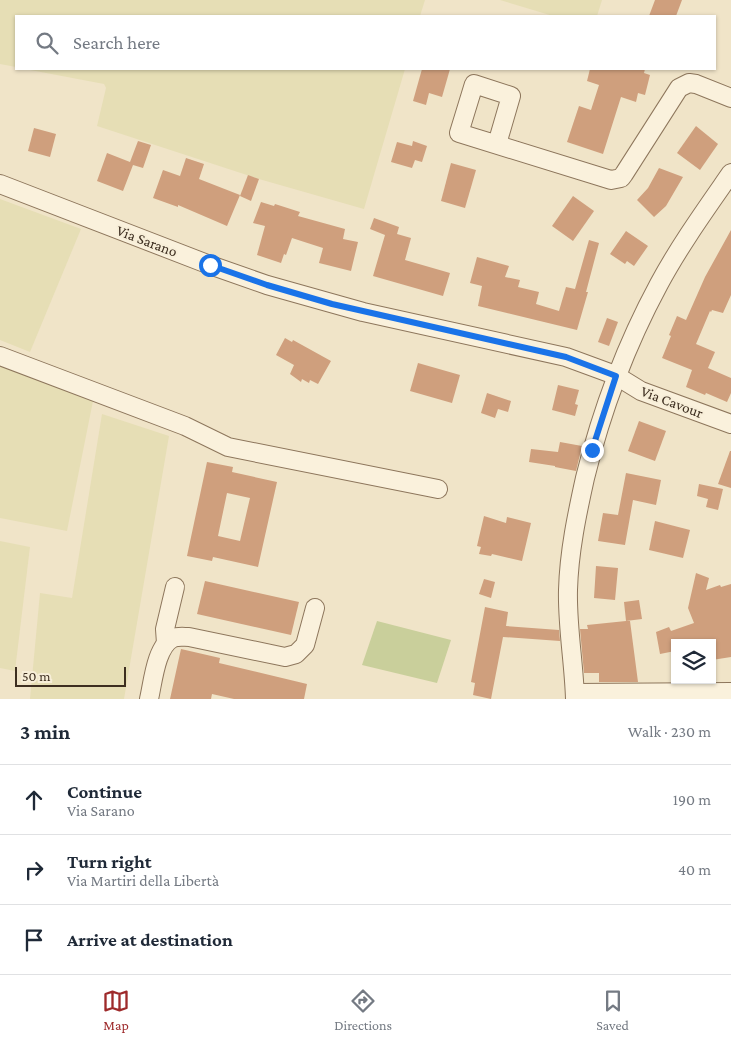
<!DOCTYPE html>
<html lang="en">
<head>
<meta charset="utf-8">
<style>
	:root { --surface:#fff; --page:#f2f2f3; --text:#1f2937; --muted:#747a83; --line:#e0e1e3; --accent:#9e2a2b }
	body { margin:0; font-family:"Crimson Pro",serif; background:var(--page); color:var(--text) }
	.controls { position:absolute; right:15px; bottom:15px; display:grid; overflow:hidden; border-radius:0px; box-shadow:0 1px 4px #0004 }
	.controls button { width:45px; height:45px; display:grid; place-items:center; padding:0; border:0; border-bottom:1px solid var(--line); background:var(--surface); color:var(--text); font:25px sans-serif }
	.scale { position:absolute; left:15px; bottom:12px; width:111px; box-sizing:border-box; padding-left:5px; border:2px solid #3d2e20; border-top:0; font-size:14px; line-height:18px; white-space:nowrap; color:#3d2e20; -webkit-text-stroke:4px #f7eed8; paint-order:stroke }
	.stop { position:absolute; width:15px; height:15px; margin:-11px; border:4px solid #1a73e8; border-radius:50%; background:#fff }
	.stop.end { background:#1a73e8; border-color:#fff; box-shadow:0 1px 5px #0008 }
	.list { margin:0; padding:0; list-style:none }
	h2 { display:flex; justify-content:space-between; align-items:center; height:65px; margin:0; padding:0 20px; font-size:21px }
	h2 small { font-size:16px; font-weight:400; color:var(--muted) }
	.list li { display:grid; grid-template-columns:32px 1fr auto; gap:15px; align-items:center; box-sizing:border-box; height:70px; padding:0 20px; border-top:1px solid var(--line) }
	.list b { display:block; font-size:19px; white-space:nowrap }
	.list p { margin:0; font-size:16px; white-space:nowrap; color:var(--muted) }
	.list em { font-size:16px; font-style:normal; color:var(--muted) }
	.icon { flex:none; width:28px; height:28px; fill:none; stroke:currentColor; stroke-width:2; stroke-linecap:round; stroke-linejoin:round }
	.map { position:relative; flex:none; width:731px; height:699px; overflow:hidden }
	.search { position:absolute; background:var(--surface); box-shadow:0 1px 4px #0004; left:15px; right:15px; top:15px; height:55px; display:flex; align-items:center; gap:12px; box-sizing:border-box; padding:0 18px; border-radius:0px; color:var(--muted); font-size:19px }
	.sheet { height:275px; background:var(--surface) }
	nav { display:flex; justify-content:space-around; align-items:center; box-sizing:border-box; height:70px; border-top:1px solid var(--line); background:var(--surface); font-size:14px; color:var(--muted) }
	nav a { display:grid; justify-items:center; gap:2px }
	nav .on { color:var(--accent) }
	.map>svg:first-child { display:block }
</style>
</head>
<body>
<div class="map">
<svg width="731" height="699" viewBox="0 0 731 699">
	<rect width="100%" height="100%" fill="#f0e4c8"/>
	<!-- farmland -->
	<g fill="#e6deb5">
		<path d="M0,0H425L420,16H16V67L0,64Z"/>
		<path d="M500,0H602L597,16H553Z"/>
		<path d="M25,69H405L364,209L259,179L97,126L106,88L104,84Z"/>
		<path d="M0,199L81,229L30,352L0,340Z"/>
		<path d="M0,365L93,401L67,531L0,518Z"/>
		<path d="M102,414L169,436L124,699H30L40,593L72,598Z"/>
		<path d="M0,541L30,547L15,671L0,668Z"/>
	</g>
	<!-- green -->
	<path fill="#c9cf9b" d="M377,621L451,640L437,683L362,665Z"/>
	<!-- building -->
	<g fill="#cf9f7d" fill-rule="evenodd">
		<path d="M655,0H682L676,16H649Z"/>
		<path d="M422,69H450L442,97L429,93L426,105L413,101Z"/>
		<path d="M590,69H645L644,73L650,75L645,95L638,93L636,102L621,97L603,154L567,142L579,106L591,110L599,85L587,81Z"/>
		<path d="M696,126L718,144L700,170L677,153Z"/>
		<path d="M34,128L56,134L50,157L28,151Z"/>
		<path d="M138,141L151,145L143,168L133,165L123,191L97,181L107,153L130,162Z"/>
		<path d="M413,141L427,146L422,162L415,160L412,168L391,162L397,142L412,146Z"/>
		<path d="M186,158L204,164L199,179L240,195L227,226L178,205V207L153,198L163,170L180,176Z"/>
		<path d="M451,163L476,170L465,208L441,201Z"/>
		<path d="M659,168L683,177L666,206L654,217L637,200L648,188Z"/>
		<path d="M248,175L259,179L251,201L240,196Z"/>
		<path d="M573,196L594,211L573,241L552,226Z"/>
		<path d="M261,202L274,206L275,204L300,212L298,216L345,229L343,239L358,242L351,271L319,263L323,248L292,238L286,255L284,254L281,263L257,255L265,226L253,223Z"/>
		<path d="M374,218L399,227L397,234L411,238L405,260L450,273L443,296L373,276L385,235L370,229Z"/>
		<path d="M731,230V295L723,313L712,310L711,312L710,311L696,344L715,352L708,368L731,378V393L727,402L706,393L705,395L686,387L692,370L662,358L671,336L669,335L677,316L686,320L705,277Z"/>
		<path d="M626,231L648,246L634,266L627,261L625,264L610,254Z"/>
		<path d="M589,240L599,243L586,292H588L577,330L478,306L482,286L470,283L477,257L509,266L505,277L520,280L518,287L539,292L536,304L559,311L566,287L575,289Z"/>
		<path d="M607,318L618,322L609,346L598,342Z"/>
		<path d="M285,338L292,342L293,340L331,361L318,384L310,380L309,383L302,379L301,382L290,374L294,365L276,355Z"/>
		<path d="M418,363L460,375L452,403L410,391Z"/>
		<path d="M558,385L579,390L575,404L578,405L575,416L552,410Z"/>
		<path d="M487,393L511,401L508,412L498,409L495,418L481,413Z"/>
		<path d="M639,421L666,431L655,461L628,451Z"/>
		<path d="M560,442L582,446L576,471L555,467V466L529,462L531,449L558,452Z"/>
		<path d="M730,451H731V488L718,484Z"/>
		<path d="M207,462L233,467L232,472L277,482L258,567L213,557L212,561L187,556ZM227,493L250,498L240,541L218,536Z"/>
		<path d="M626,473L661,480L656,505L633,500L625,545L598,541L603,513L618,515Z"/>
		<path d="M699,484L723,489L718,510L706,507L708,499L697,496Z"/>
		<path d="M484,516L506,523L507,517L531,523L522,561L492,554L491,556L479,554L481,547L477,546Z"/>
		<path d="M655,521L690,530L683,558L649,550Z"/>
		<path d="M596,566L618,568L615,600L594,598Z"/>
		<path d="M696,573L709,578L706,590L720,585L721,587L731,584V657L712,660V643H675V651L660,654L656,632L669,627L671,631L694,623L688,608Z"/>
		<path d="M484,579L495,582L491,598L479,594Z"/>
		<path d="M205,581L299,602L291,635L197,614Z"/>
		<path d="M639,600L642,619L626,621H630L638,682H599V673H584L580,629H588L587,625L626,621L624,602Z"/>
		<path d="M485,607L508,612L506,626L559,630L560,641L503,637L491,699L473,695L475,683L471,682Z"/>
		<path d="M181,649L220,658L219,663L307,684L304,699H234L212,694L211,699H170Z"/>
	</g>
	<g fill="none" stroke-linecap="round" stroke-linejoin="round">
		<defs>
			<g id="minor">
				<path d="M497,144L511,96L474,84L459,133L611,180L621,178L624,174L679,88L689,83L696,84L731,98"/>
				<path d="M0,184L210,265L267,285L363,312L566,357L615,375L641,391L731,424"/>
				<path d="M0,356L185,426L228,447L438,489"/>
				<path d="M166,643L165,629L175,587"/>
				<path d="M575,693L731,692"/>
				<path d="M149,699C153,682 156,646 173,638C178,636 184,637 189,637L285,657L296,654L305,645L315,608"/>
				<path d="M575,699C574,663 567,626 568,590C569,552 577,514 585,478C602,409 625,347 659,284C680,245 706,209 731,173"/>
			</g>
		</defs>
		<!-- minor casing -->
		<use href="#minor" stroke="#8d765c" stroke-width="20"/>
		<!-- minor -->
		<use href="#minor" stroke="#faf1dc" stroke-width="18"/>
	</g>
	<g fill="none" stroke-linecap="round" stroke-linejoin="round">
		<!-- route -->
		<path stroke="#1a73e8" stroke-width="6" d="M210,265L267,285L332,304L566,357L616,376L592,450"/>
	</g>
	<g text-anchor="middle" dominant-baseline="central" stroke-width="4" stroke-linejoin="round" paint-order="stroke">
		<!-- street labels -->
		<g font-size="15" fill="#3d2e20" stroke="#f7eed8">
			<text transform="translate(147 241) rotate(21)">Via Sarano</text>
			<text transform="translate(672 402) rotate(21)">Via Cavour</text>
		</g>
	</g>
</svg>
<div class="controls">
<button><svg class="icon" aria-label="layers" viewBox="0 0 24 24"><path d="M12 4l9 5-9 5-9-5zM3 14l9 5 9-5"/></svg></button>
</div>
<div class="scale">50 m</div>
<div class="stop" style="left:210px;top:265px"></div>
<div class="stop end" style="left:592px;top:450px"></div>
<div class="search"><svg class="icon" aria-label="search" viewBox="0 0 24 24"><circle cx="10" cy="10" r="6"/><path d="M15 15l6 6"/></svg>Search here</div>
</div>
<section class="sheet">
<h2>3 min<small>Walk · 230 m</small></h2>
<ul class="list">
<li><svg class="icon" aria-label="ahead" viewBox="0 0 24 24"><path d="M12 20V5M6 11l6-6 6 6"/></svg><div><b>Continue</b><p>Via Sarano</p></div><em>190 m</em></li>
<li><svg class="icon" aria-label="right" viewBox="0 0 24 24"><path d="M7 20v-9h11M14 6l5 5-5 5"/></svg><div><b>Turn right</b><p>Via Martiri della Libertà</p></div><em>40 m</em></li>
<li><svg class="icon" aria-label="arrive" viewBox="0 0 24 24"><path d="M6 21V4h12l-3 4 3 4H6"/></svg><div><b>Arrive at destination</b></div></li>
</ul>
</section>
<nav>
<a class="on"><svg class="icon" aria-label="map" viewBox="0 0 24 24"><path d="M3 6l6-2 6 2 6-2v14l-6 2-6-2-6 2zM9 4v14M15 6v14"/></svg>Map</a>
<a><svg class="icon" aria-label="directions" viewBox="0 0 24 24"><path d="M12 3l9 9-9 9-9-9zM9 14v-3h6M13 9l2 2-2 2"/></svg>Directions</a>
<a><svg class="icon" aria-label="saved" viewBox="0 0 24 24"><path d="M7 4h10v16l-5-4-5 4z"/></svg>Saved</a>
</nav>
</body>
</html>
